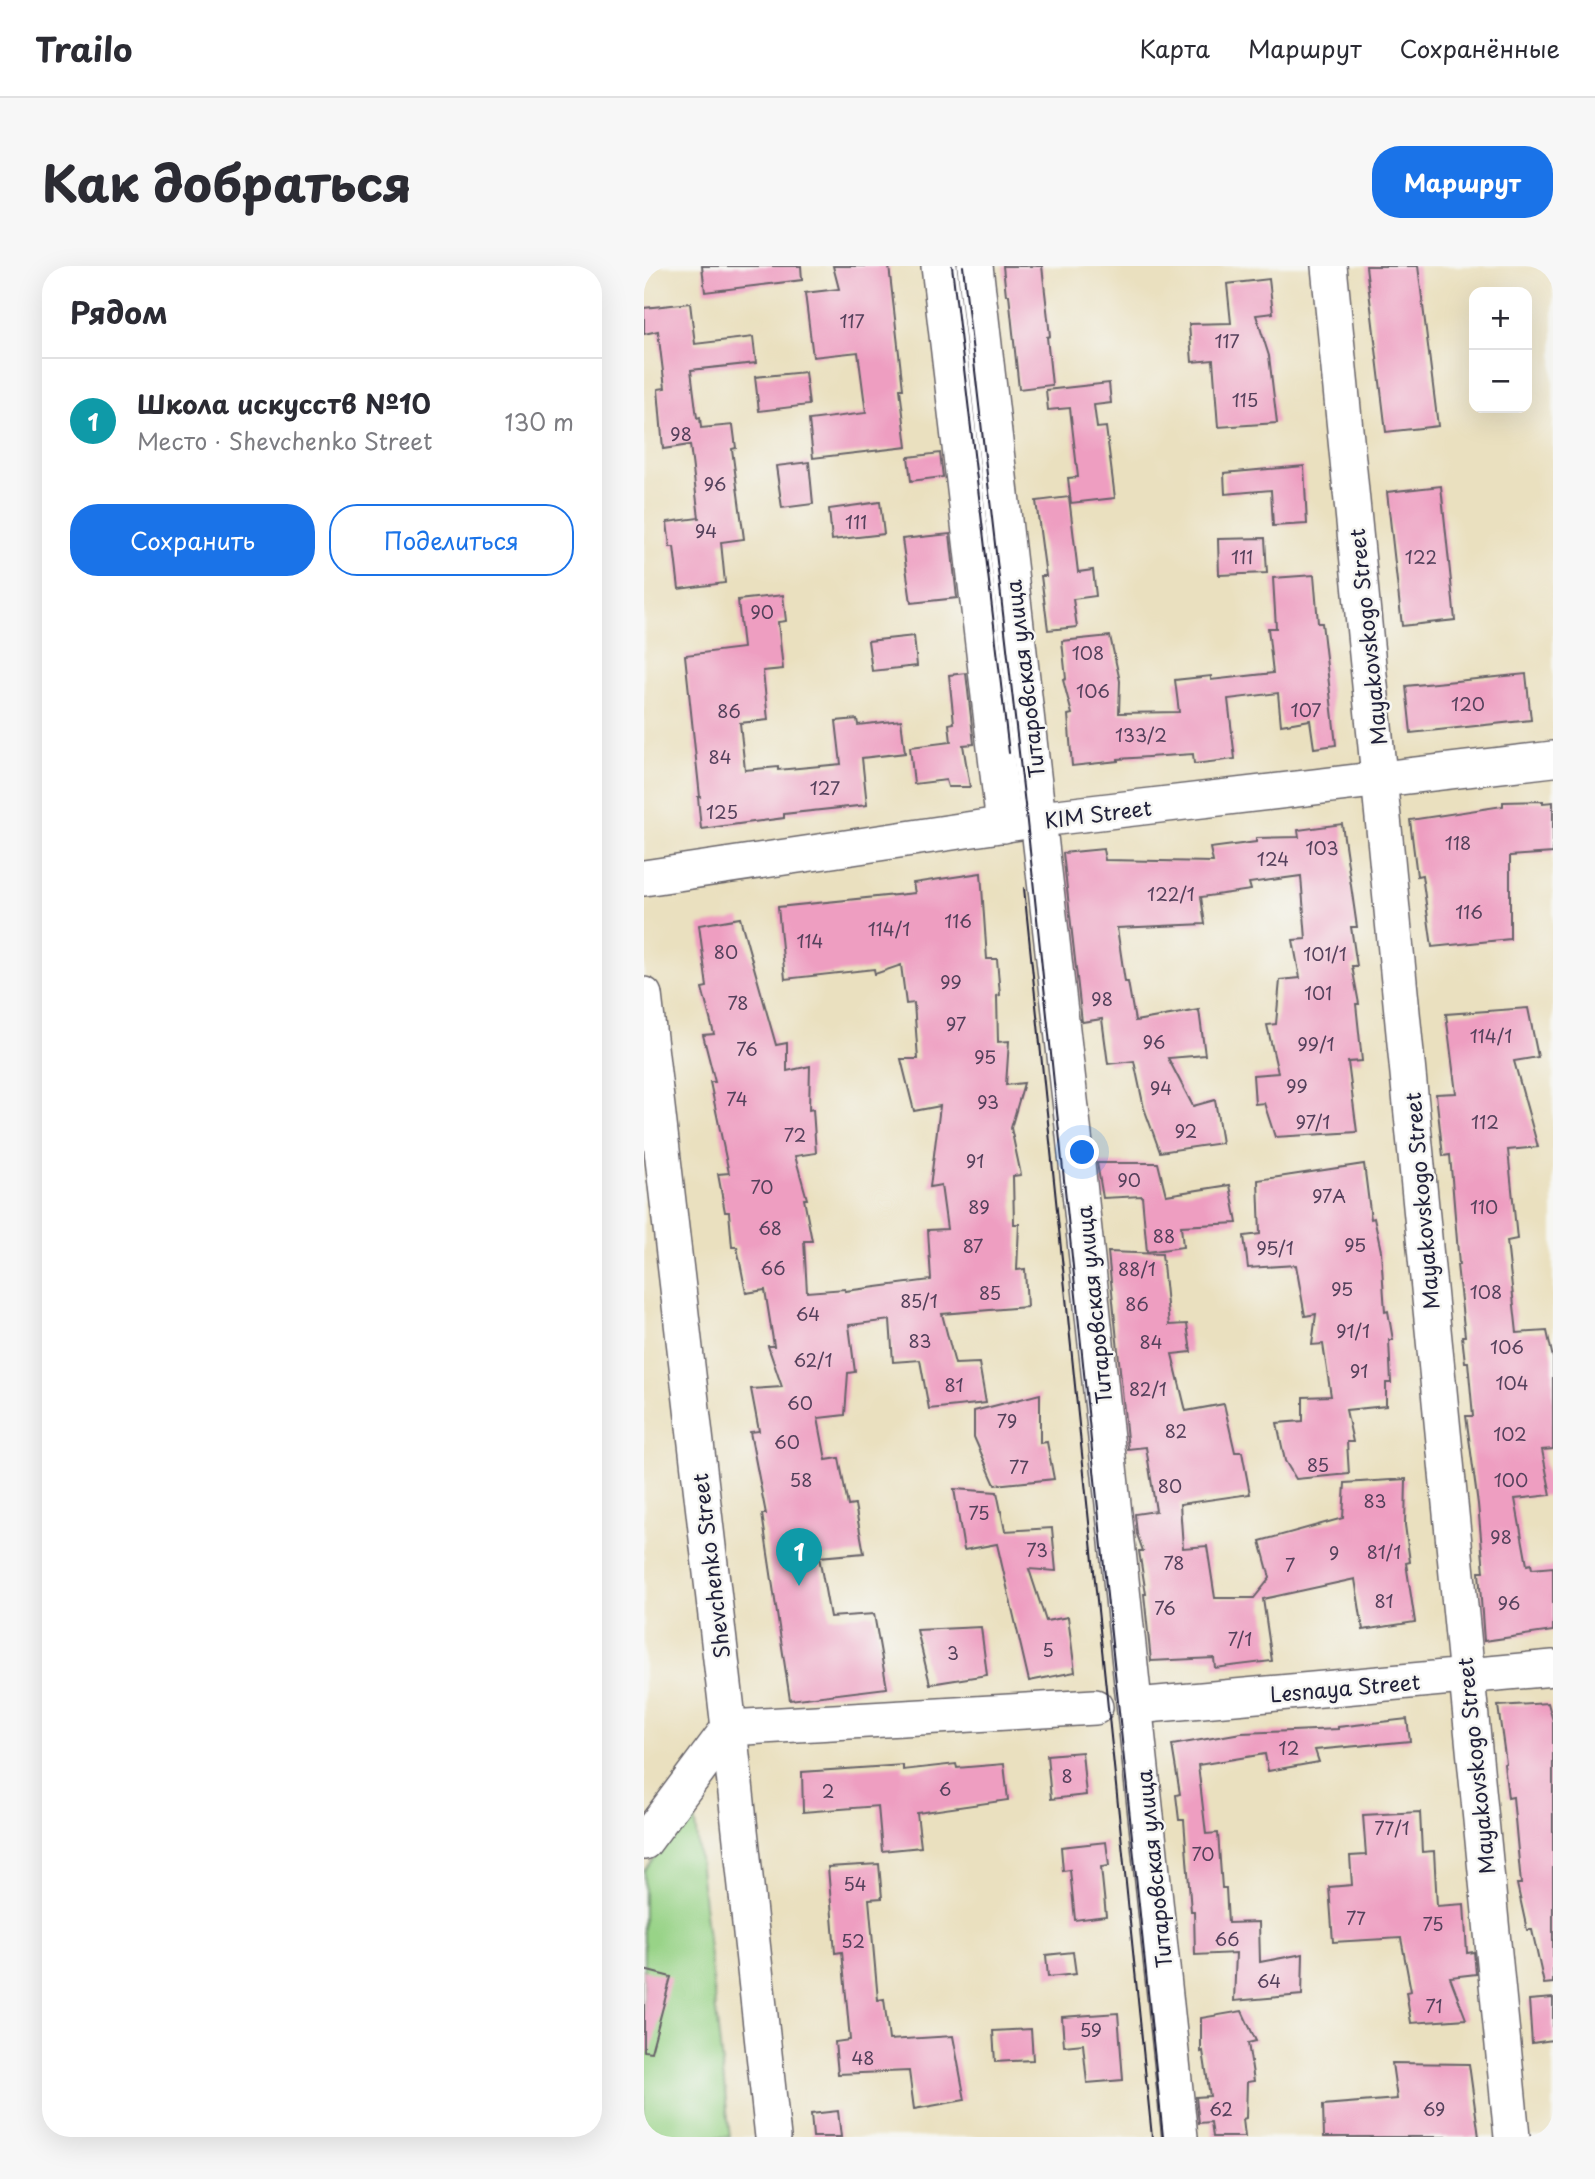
<!DOCTYPE html>
<html lang="ru">
<head>
<meta charset="utf-8">
<style>
	:root { --surface:#fff; --page:#f7f7f7; --text:#2b2b33; --muted:#7c7c81; --line:#e1e1e2; --accent:#1a73e8 }
	body { margin:0; font-family:"Playpen Sans",sans-serif; background:var(--page); color:var(--text) }
	.controls { position:absolute; right:21px; top:21px; display:grid; overflow:hidden; border-radius:14px; box-shadow:0 7px 28px #0002 }
	.controls button { width:63px; height:63px; display:grid; place-items:center; padding:0; border:0; border-bottom:2px solid var(--line); background:var(--surface); color:var(--text); font:35px sans-serif }
	.you { position:absolute; left:439px; top:887px; width:24px; height:24px; margin:-18px; border:5px solid #fff; border-radius:50%; background:#1a73e8; box-shadow:0 0 0 10px #1a73e833 }
	.badge { display:grid; place-items:center; width:46px; height:46px; border-radius:50%; background:var(--accent); color:#fff; font-size:23px; font-weight:700 }
	.pin { position:absolute; translate:-50% -58px; filter:drop-shadow(0 2px 4px #0008) }
	.pin::after { content:''; position:absolute; top:37px; width:24px; height:21px; background:inherit; clip-path:polygon(0 0,100% 0,50% 100%) }
	.list { margin:0; padding:0; list-style:none }
	h2 { display:flex; justify-content:space-between; align-items:center; height:91px; margin:0; padding:0 28px; font-size:30px }
	h2 small { font-size:23px; font-weight:400; color:var(--muted) }
	.list li { display:grid; grid-template-columns:46px 1fr auto; gap:21px; align-items:center; box-sizing:border-box; height:126px; padding:0 28px; border-top:2px solid var(--line) }
	.list b { display:block; font-size:26px; white-space:nowrap }
	.list p { margin:0; font-size:23px; white-space:nowrap; color:var(--muted) }
	.list em { font-size:23px; font-style:normal; color:var(--muted) }
	.actions { display:flex; gap:14px; padding:21px 28px }
	.actions a { flex:1; padding:16px 0; border:2px solid var(--accent); border-radius:28px; text-align:center; font-size:24px; color:var(--accent) }
	.actions .main { background:var(--accent); color:#fff }
	.map { position:relative; flex:none; width:909px; height:1871px; overflow:hidden; border-radius:28px }
	header { display:flex; align-items:center; gap:42px; box-sizing:border-box; height:98px; padding:0 35px; background:var(--surface); border-bottom:2px solid var(--line) }
	header strong { font-size:33px }
	nav { display:flex; gap:38px; margin-inline-start:auto; font-size:24px }
	.intro { display:flex; align-items:center; justify-content:space-between; box-sizing:border-box; height:168px; padding:0 42px }
	h1 { margin:0; font-size:49px }
	.button { padding:18px 32px; border-radius:28px; background:var(--accent); color:#fff; font-size:24px; font-weight:700 }
	main { display:flex; gap:42px; padding:0 42px }
	aside { flex:1; background:var(--surface); border-radius:28px; box-shadow:0 7px 28px #0002 }
	.map>svg:first-child { display:block }
</style>
</head>
<body>
<header>
<strong>Trailo</strong>
<nav><a>Карта</a><a>Маршрут</a><a>Сохранённые</a></nav>
</header>
<div class="intro"><h1>Как добраться</h1><a class="button">Маршрут</a></div>
<main>
<aside>
<h2>Рядом<small></small></h2>
<ul class="list">
<li><span class="badge" style="background:#0f9aa8">1</span><div><b>Школа искусств №10</b><p>Место · Shevchenko Street</p></div><em>130 m</em></li>
</ul>
<div class="actions"><a class="main">Сохранить</a><a>Поделиться</a></div>
</aside>
<div class="map">
<svg width="909" height="1871" viewBox="0 0 909 1871">
	<rect width="100%" height="100%" fill="#f6f6f2"/>
	<filter id="ink" filterUnits="userSpaceOnUse"><feTurbulence type="fractalNoise" baseFrequency=".0143" numOctaves="2"/><feDisplacementMap in="SourceGraphic" scale="14" xChannelSelector="R" yChannelSelector="G"/><feConvolveMatrix kernelMatrix="1 2 1 2 8 2 1 2 1" color-interpolation-filters="sRGB"/></filter>
	<filter id="wash" filterUnits="userSpaceOnUse"><feTurbulence type="fractalNoise" baseFrequency=".00686" numOctaves="4" result="noise"/><feDisplacementMap in="SourceGraphic" scale="28" xChannelSelector="R" yChannelSelector="G"/><feGaussianBlur stdDeviation="1.57" result="paint"/><feColorMatrix in="noise" values="0 0 0 0 0 0 0 0 0 0 0 0 0 0 0 0 0 1.4 0 .05"/><feComposite in="paint" operator="in"/></filter>
	<g filter="url(#wash)">
		<rect width="100%" height="100%" fill="#eae0bf"/>
		<!-- green -->
		<path fill="#98d387" stroke="#5d7a61" stroke-width="2" d="M49,1539L86,1871H0V1605Z"/>
		<g id="blocks">
			<!-- building -->
			<g fill="#ee9ec1">
				<path d="M58,0H157L158,14L61,26Z"/>
				<path d="M189,0H245L259,123H256L263,181L169,192L165,154L222,147L214,86L169,91L161,27L195,23Z"/>
				<path d="M359,0H398L406,70L403,71L408,119L375,123L365,29H362Z"/>
				<path d="M722,0H774L794,160L742,166Z"/>
				<path d="M625,13L629,47L612,49L625,90L633,157L574,161L569,94L548,96L545,58L587,57L583,18Z"/>
				<path d="M46,37L51,78L109,71L112,97L47,104L53,152L56,151L57,162L89,159L92,182L88,183L100,273L77,276L81,317L35,323L30,281H26L23,256L55,252L46,179L19,183L14,123L21,122L14,65L0,68V42Z"/>
				<path d="M161,106L165,139L115,145L111,111Z"/>
				<path d="M465,117L467,137L450,139L453,162L462,161L471,232L427,237L424,212L434,211L426,142L404,144L402,124Z"/>
				<path d="M296,187L299,211L267,215L264,191Z"/>
				<path d="M165,196L169,238L138,242L132,200Z"/>
				<path d="M660,200L663,258L629,260L627,224L581,228L580,207Z"/>
				<path d="M797,220L811,354L758,360L743,226Z"/>
				<path d="M425,231L434,306L449,304L452,330L429,333L433,361L404,364L397,310H402L392,235Z"/>
				<path d="M236,236L240,268L188,274L185,243Z"/>
				<path d="M306,268L313,332L267,337L258,273Z"/>
				<path d="M621,272L623,307L575,309L574,273Z"/>
				<path d="M670,309L674,357H678L692,479L670,482L666,454L637,459L634,427L584,433L591,493L550,498L549,488L474,493V495L428,500L424,449L428,448L419,414L422,413L418,375L466,370L476,415L475,447L535,446L531,414L567,410V414L629,407L624,362H632L629,312Z"/>
				<path d="M139,329L142,355L134,356L139,403L119,405L124,454L96,457L101,504L134,501V504L197,498L192,455L213,453L214,459L257,454L261,487L218,492L223,539L140,548V552L57,563L54,531H56L41,389L99,382L94,334Z"/>
				<path d="M270,370L273,400L228,405L224,375Z"/>
				<path d="M322,407L330,478L319,479L326,521H304L302,514L270,518L266,481L307,476L305,458L310,457L305,409Z"/>
				<path d="M882,408L887,454L767,467L762,420Z"/>
				<path d="M899,535V537L909,536V587L866,590V673L788,681L778,609L773,610L766,554L859,540V536Z"/>
				<path d="M698,558L713,661H707L713,700H708L715,738H712L718,795L704,796L713,866L631,871L620,837L611,838L609,809L634,807L623,759L632,758L636,714L656,712L649,674L662,673L657,610L605,617L607,624L557,631L561,658L473,662L481,716H484L491,755L555,744L561,789L524,792L549,840L571,834L578,877L516,886L500,842L490,795L464,798L458,753L438,756L419,587L459,583L461,594L569,596L566,582L612,576V572L655,571L654,564Z"/>
				<path d="M337,607L343,693H353L356,729L353,730L354,776L365,775L362,819L380,817L367,862L377,909L369,910L370,958H375L373,1004L381,1003L383,1041L298,1048L311,1098L335,1097L342,1137L285,1143L276,1094L249,1096L246,1054L205,1059L211,1106L204,1107L201,1149L174,1152L182,1194L195,1192L204,1240L211,1239L220,1287L175,1291L186,1351L230,1348L243,1422L146,1434L118,1248H122L106,1166L115,1165L107,1123L138,1121L124,1080H130L121,1024L102,1027L93,981H88L85,946H81L74,908L85,907L66,816H71L59,769L70,768L58,722L63,721L55,659L96,652L132,779L143,777V805L166,800L165,844L169,843L172,887L151,890L163,933H160L168,975H160L163,1026L201,1023V1025L287,1014L284,964L303,963L297,919L286,921L296,840L270,845L257,793H274L270,737L262,738L257,699L231,708L230,703L141,713L134,641L271,627L269,617Z"/>
				<path d="M884,742L894,791L870,795L894,881L864,884L873,973L863,975L873,1067L903,1065L909,1092V1183L898,1184L907,1229L871,1233L883,1299L887,1298L888,1303L909,1301V1365L840,1375L835,1306H840L834,1238L822,1150H829L824,1096H821L818,1070H821L813,999H815L806,889L799,890L792,828L812,827L802,748Z"/>
				<path d="M453,897H514L522,929L586,919L593,957L537,960L539,981L503,986L498,930L459,932Z"/>
				<path d="M720,898L727,953L730,952L737,985L741,1046L744,1045L749,1074H745L747,1117H742V1140L702,1144L709,1176H703L705,1208L652,1213L641,1195L633,1157L659,1155V1131L687,1130L679,1078L668,1079L672,1048L661,1050L652,999L604,1002L600,970L616,968L614,914Z"/>
				<path d="M464,986L518,988L525,1059L543,1058L547,1086L528,1088L542,1145L580,1138L591,1186H598L606,1228L536,1238L539,1282L563,1280L571,1332H610L626,1312L616,1275L699,1252L701,1217L762,1213L761,1259L766,1296L762,1297L771,1356L719,1364L711,1313L619,1333L628,1395L571,1402L570,1392L507,1395L500,1328H502L495,1285H499L493,1268L491,1248L512,1245L502,1181L484,1183Z"/>
				<path d="M396,1128V1177L403,1176L410,1213L351,1219L330,1171V1145Z"/>
				<path d="M310,1223L353,1226L361,1265L408,1262L412,1305L385,1303L402,1355L424,1351L431,1406L385,1415L353,1278L320,1284Z"/>
				<path d="M337,1361L343,1409L286,1418L273,1364Z"/>
				<path d="M904,1437L909,1455V1717L900,1718L888,1664H883L873,1618H877L869,1531L864,1532L860,1498L862,1497L854,1440Z"/>
				<path d="M763,1453L766,1475L671,1484L675,1496L624,1505L621,1488L554,1499L562,1568L574,1567L578,1622H582L584,1657L615,1656L616,1696L659,1688L658,1729L590,1735L592,1687L551,1689L550,1645H547L540,1554H535L532,1529L536,1528L528,1479L597,1467L694,1463V1461Z"/>
				<path d="M438,1486L442,1529L407,1533L403,1489Z"/>
				<path d="M312,1498L313,1502L360,1498L364,1534L273,1547L277,1581L238,1585L234,1540L159,1546L158,1506L259,1499V1504Z"/>
				<path d="M776,1546L778,1586L790,1585L793,1640L820,1638L823,1687L830,1686L832,1708L806,1711L822,1753L767,1757L762,1726L767,1725L757,1672L689,1676L685,1621L708,1619L706,1590L722,1589L719,1549Z"/>
				<path d="M462,1576L465,1600L457,1601L462,1650L431,1654L426,1604L419,1605L417,1581Z"/>
				<path d="M235,1598L238,1632L225,1633L234,1734L240,1733L245,1774L309,1770L321,1834L270,1843L265,1805L194,1808L191,1776L206,1774L198,1686L191,1687L184,1601Z"/>
				<path d="M429,1686L432,1708L404,1711L402,1689Z"/>
				<path d="M0,1704L27,1711L7,1786L0,1785Z"/>
				<path d="M909,1732V1774L888,1777L885,1734Z"/>
				<path d="M598,1745L612,1775L604,1777L610,1815L603,1816L602,1852L599,1853L601,1871H569L567,1856L555,1857L552,1831L566,1830L559,1785L557,1786V1752Z"/>
				<path d="M474,1747L479,1814L443,1817L439,1778L420,1780L418,1751Z"/>
				<path d="M387,1763L389,1794L351,1796L349,1765Z"/>
				<path d="M748,1797L825,1798L835,1871H680L679,1839L753,1833Z"/>
				<path d="M194,1845L197,1871H169L167,1848Z"/>
			</g>
		</g>
	</g>
	<g filter="url(#ink)">
		<use href="#blocks" fill-opacity="0" stroke="#686469" stroke-width="2"/>
		<g fill="none" stroke-linecap="round" stroke-linejoin="round">
			<defs>
				<g id="minor">
					<path d="M295,0L360,559"/>
					<path d="M331,0C404,623 473,1247 536,1871"/>
					<path d="M685,0C749,623 806,1247 868,1871"/>
					<path d="M0,612L396,553L909,493"/>
					<path d="M0,729L85,1462L129,1871"/>
					<path d="M492,1440L909,1402"/>
					<path d="M85,1462L451,1441"/>
					<path d="M0,1576L85,1462"/>
				</g>
			</defs>
			<!-- minor casing -->
			<use href="#minor" stroke="#686469" stroke-width="38"/>
			<!-- minor -->
			<use href="#minor" stroke="#fff" stroke-width="35"/>
			<!-- tram -->
			<g stroke="#22223b" stroke-width="2">
				<path d="M308,0L365,487"/>
				<path d="M319,0L383,556L519,1871"/>
				<path d="M380,622L508,1871"/>
			</g>
		</g>
	</g>
	<g text-anchor="middle" dominant-baseline="central" stroke-width="5" stroke-linejoin="round" paint-order="stroke">
		<!-- number labels -->
		<g font-size="18" fill="#55415c">
			<text x="208" y="54">117</text>
			<text x="583" y="74">117</text>
			<text x="601" y="133">115</text>
			<text x="37" y="167">98</text>
			<text x="71" y="217">96</text>
			<text x="212" y="255">111</text>
			<text x="62" y="264">94</text>
			<text x="598" y="290">111</text>
			<text x="777" y="290">122</text>
			<text x="118" y="345">90</text>
			<text x="444" y="386">108</text>
			<text x="449" y="424">106</text>
			<text x="824" y="437">120</text>
			<text x="662" y="443">107</text>
			<text x="85" y="444">86</text>
			<text x="497" y="468">133/2</text>
			<text x="76" y="490">84</text>
			<text x="181" y="521">127</text>
			<text x="78" y="545">125</text>
			<text x="814" y="576">118</text>
			<text x="678" y="581">103</text>
			<text x="629" y="592">124</text>
			<text x="527" y="627">122/1</text>
			<text x="825" y="645">116</text>
			<text x="314" y="654">116</text>
			<text x="245" y="662">114/1</text>
			<text x="166" y="674">114</text>
			<text x="82" y="685">80</text>
			<text x="681" y="687">101/1</text>
			<text x="307" y="715">99</text>
			<text x="674" y="726">101</text>
			<text x="458" y="732">98</text>
			<text x="94" y="736">78</text>
			<text x="312" y="757">97</text>
			<text x="847" y="769">114/1</text>
			<text x="510" y="775">96</text>
			<text x="672" y="777">99/1</text>
			<text x="103" y="782">76</text>
			<text x="341" y="790">95</text>
			<text x="653" y="819">99</text>
			<text x="517" y="821">94</text>
			<text x="93" y="832">74</text>
			<text x="344" y="835">93</text>
			<text x="669" y="855">97/1</text>
			<text x="841" y="855">112</text>
			<text x="542" y="864">92</text>
			<text x="151" y="868">72</text>
			<text x="331" y="894">91</text>
			<text x="485" y="913">90</text>
			<text x="118" y="920">70</text>
			<text x="685" y="929">97А</text>
			<text x="335" y="940">89</text>
			<text x="840" y="940">110</text>
			<text x="126" y="961">68</text>
			<text x="520" y="969">88</text>
			<text x="711" y="978">95</text>
			<text x="329" y="979">87</text>
			<text x="631" y="981">95/1</text>
			<text x="129" y="1001">66</text>
			<text x="493" y="1002">88/1</text>
			<text x="698" y="1022">95</text>
			<text x="842" y="1025">108</text>
			<text x="346" y="1026">85</text>
			<text x="275" y="1034">85/1</text>
			<text x="493" y="1037">86</text>
			<text x="164" y="1047">64</text>
			<text x="709" y="1064">91/1</text>
			<text x="276" y="1074">83</text>
			<text x="507" y="1075">84</text>
			<text x="863" y="1080">106</text>
			<text x="169" y="1093">62/1</text>
			<text x="715" y="1104">91</text>
			<text x="868" y="1116">104</text>
			<text x="310" y="1118">81</text>
			<text x="504" y="1122">82/1</text>
			<text x="156" y="1136">60</text>
			<text x="363" y="1154">79</text>
			<text x="532" y="1164">82</text>
			<text x="866" y="1167">102</text>
			<text x="143" y="1175">60</text>
			<text x="674" y="1198">85</text>
			<text x="375" y="1200">77</text>
			<text x="157" y="1213">58</text>
			<text x="867" y="1213">100</text>
			<text x="526" y="1219">80</text>
			<text x="731" y="1234">83</text>
			<text x="335" y="1246">75</text>
			<text x="857" y="1270">98</text>
			<text x="393" y="1283">73</text>
			<text x="740" y="1285">81/1</text>
			<text x="690" y="1286">9</text>
			<text x="530" y="1296">78</text>
			<text x="646" y="1298">7</text>
			<text x="740" y="1334">81</text>
			<text x="865" y="1336">96</text>
			<text x="521" y="1341">76</text>
			<text x="596" y="1372">7/1</text>
			<text x="404" y="1383">5</text>
			<text x="309" y="1386">3</text>
			<text x="645" y="1481">12</text>
			<text x="423" y="1509">8</text>
			<text x="301" y="1522">6</text>
			<text x="184" y="1524">2</text>
			<text x="748" y="1561">77/1</text>
			<text x="559" y="1587">70</text>
			<text x="211" y="1617">54</text>
			<text x="712" y="1651">77</text>
			<text x="789" y="1657">75</text>
			<text x="583" y="1672">66</text>
			<text x="209" y="1674">52</text>
			<text x="625" y="1714">64</text>
			<text x="790" y="1739">71</text>
			<text x="447" y="1763">59</text>
			<text x="219" y="1791">48</text>
			<text x="577" y="1842">62</text>
			<text x="790" y="1842">69</text>
		</g>
		<!-- street labels -->
		<g font-size="21" fill="#22223b" stroke="#f6f6f2">
			<text transform="translate(723 371) rotate(-96)">Mayakovskogo Street</text>
			<text transform="translate(380 413) rotate(-97)">Титаровская улица</text>
			<text transform="translate(454 547) rotate(-7)">KIM Street</text>
			<text transform="translate(777 935) rotate(-95)">Mayakovskogo Street</text>
			<text transform="translate(449 1039) rotate(-96)">Титаровская улица</text>
			<text transform="translate(66 1300) rotate(-97)">Shevchenko Street</text>
			<text transform="translate(701 1421) rotate(-5)">Lesnaya Street</text>
			<text transform="translate(831 1500) rotate(-96)">Mayakovskogo Street</text>
			<text transform="translate(509 1603) rotate(-96)">Титаровская улица</text>
		</g>
	</g>
</svg>
<div class="controls">
<button>+</button>
<button>−</button>
</div>
<div class="you"></div>
<div class="pin badge" style="left:155px;top:1320px;background:#0f9aa8">1</div>
</div>
</main>
</body>
</html>
